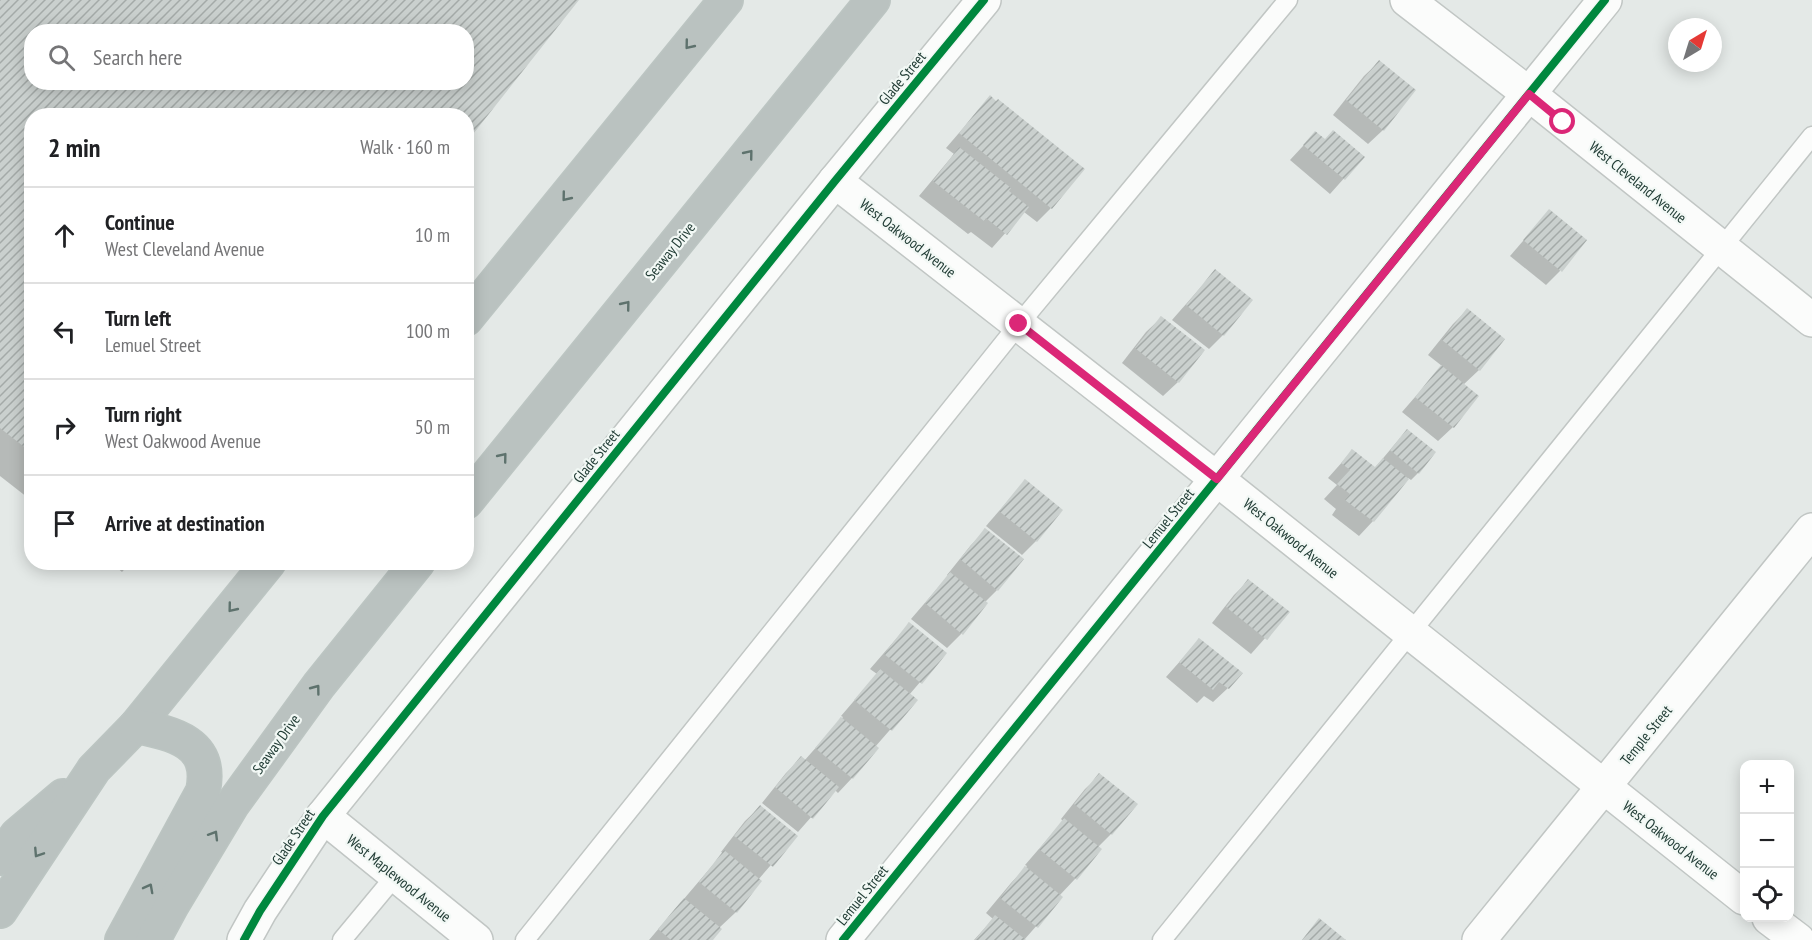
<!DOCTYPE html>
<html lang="en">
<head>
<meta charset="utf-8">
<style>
	:root { --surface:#fff; --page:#f6f6f6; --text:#202124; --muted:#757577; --line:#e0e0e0 }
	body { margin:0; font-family:"PT Sans Narrow",sans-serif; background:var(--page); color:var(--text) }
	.controls { position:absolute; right:18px; bottom:18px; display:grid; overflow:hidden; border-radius:12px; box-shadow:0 3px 15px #0003 }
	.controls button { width:54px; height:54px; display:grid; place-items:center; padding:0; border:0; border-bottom:2px solid var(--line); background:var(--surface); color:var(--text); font:30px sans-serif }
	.compass { position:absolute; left:1668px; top:18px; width:54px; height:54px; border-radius:50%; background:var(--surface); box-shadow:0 3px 15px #0003; rotate:38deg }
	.stop { position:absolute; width:18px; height:18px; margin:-14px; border:4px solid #db2777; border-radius:50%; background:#fff }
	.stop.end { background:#db2777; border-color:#fff; box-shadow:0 2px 6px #0008 }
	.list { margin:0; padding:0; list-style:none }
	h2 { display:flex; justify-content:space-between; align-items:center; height:78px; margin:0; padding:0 24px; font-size:26px }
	h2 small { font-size:20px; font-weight:400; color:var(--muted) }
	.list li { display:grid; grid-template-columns:39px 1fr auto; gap:18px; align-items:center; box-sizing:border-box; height:96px; padding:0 24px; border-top:2px solid var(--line) }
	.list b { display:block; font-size:22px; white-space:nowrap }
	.list p { margin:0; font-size:20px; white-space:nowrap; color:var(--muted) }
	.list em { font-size:20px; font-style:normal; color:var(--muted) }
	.icon { flex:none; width:33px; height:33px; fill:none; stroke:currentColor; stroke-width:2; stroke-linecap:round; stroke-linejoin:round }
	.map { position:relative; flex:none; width:1812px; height:940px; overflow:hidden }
	.search { position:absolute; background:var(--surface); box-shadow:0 3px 15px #0003; left:24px; top:24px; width:450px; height:66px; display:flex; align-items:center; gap:15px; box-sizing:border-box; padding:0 21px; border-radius:24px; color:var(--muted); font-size:22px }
	.panel { position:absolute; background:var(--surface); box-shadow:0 3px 15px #0003; left:24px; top:108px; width:450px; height:462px; border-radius:24px }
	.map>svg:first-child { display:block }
</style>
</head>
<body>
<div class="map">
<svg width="1812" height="940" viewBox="0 0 1812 940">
	<defs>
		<pattern id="building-hatch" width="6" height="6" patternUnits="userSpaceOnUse" patternTransform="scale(1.5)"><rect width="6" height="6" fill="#cad0ce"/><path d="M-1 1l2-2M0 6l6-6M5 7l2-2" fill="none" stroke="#a4aaa8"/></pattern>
	</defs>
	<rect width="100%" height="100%" fill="#e4e9e7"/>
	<!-- shadow -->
	<g fill="#0003" fill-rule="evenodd">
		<path d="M0,0H577L466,116H32V501L0,476ZM32,32H466V82H32Z"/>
		<path d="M1379,62L1383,130L1368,144L1333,115L1364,76Z"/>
		<path d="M990,97L1051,208L1037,222L1024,212L992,248L971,232L968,234L919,196L954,154L946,148Z"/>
		<path d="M1315,133L1324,141L1363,157L1330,194L1290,160Z"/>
		<path d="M1549,211L1560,271L1546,285L1510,256Z"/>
		<path d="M1215,271L1223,335L1209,349L1172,320Z"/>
		<path d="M1467,310L1479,370L1463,385L1453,427L1438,441L1402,412L1442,366L1428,355L1453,324Z"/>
		<path d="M1161,318L1178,382L1163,396L1122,363L1146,332Z"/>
		<path d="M1400,438L1418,473L1411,480L1408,478L1373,521L1359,536L1332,515L1336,509L1324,499L1337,485L1328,478L1352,451L1374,469Z"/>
		<path d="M1025,481L1036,541L1022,555L986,526Z"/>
		<path d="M986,530L997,590L985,602L962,633L947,648L911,619L948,576L947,575L971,545Z"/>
		<path d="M110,562H131L122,572Z"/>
		<path d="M1248,581L1288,612L1251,654L1212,623L1234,595Z"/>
		<path d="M909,624L945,653L909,695L916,700L875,747L876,748L852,778L838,793L835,790L798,832L762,803L786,773L801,758L804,761L843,717L841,716L877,674L870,669Z"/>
		<path d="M1199,640L1228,688L1213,702L1204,696L1197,703L1166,677Z"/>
		<path d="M1100,775L1111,834L1098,847L1100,849L1075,879L1059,896L1061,898L1024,940H974L993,919L986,913L1011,883L1027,866L1025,865L1063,821L1061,819L1085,789Z"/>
		<path d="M760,807L796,836L758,880L736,912L719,928L711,940H649L723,853L721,852L745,821Z"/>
	</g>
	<!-- building -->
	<g fill="url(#building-hatch)" fill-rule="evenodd">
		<path d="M0,0H579L466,143V116H32V453L0,428ZM32,32H466V82H32Z"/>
		<path d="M1379,60L1416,90L1384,131L1346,100Z"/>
		<path d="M990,95L996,101L998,99L1085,169L1052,209L959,133Z"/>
		<path d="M1333,130L1365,157L1345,180L1303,145L1315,131L1325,139Z"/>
		<path d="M959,147L1011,188L1009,191L1029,207L1007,235L986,218L984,221L933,181Z"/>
		<path d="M1549,209L1587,240L1562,272L1523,240Z"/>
		<path d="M1215,269L1253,300L1224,336L1186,305Z"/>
		<path d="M1467,308L1505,339L1480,371L1442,340Z"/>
		<path d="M1161,316L1205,350L1179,383L1135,348Z"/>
		<path d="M1441,365L1479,396L1454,428L1415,397Z"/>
		<path d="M1407,429L1436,452L1419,474L1390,450Z"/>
		<path d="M1352,449L1375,467L1383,458L1409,479L1374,522L1345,500L1350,494L1337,484L1350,470L1341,463Z"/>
		<path d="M1025,479L1063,510L1037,542L999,511Z"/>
		<path d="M985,528L1024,559L998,591L960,559Z"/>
		<path d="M950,572L988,603L963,635L925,603Z"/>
		<path d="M1248,579L1290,612L1267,640L1226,607Z"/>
		<path d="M909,622L947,653L922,684L884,654Z"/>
		<path d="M1199,638L1243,673L1229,689L1219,682L1213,690L1179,662Z"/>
		<path d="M880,669L918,700L892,731L854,700Z"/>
		<path d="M841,717L879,748L853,779L815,748Z"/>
		<path d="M801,756L839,787L813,819L775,787Z"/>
		<path d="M1099,773L1138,804L1112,835L1074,804Z"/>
		<path d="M760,805L798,836L773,867L734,836Z"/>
		<path d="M1064,818L1102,849L1077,880L1039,849Z"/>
		<path d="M724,850L762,881L737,913L699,882Z"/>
		<path d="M1025,866L1063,897L1038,928L1000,898Z"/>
		<path d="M684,898L722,929L713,940H671L658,929Z"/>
		<path d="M995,915L1026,940H975Z"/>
		<path d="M1319,918L1346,940H1302Z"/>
	</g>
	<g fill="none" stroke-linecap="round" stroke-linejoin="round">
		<defs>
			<g id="lane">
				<path d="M342,940L396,875"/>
				<path d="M525,940L1019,324L1288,0"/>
				<path d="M1162,940L1812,136"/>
			</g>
			<g id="street">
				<path d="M1407,0L1529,94L1812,320"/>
				<path d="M835,181L1217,479L1744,898"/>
				<path d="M323,816L476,940"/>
				<path d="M1769,918L1798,940"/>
				<path d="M244,940L260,911L323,816L835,181L984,0"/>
				<path d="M843,940L1605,0"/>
				<path d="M1479,940L1812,530"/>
			</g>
			<g id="highway">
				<path d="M466,319L726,0"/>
				<path d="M466,502L873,0"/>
				<path d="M0,858L17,835L63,796"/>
				<path d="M0,911L94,769L136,726L269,562"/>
				<path d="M122,940L203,791C213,742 174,734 136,726"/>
				<path d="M153,940L172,905L232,805L319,685L418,562"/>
			</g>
		</defs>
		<!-- lane casing -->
		<use href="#lane" stroke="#c1c6c4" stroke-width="21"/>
		<!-- street casing -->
		<use href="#street" stroke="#c1c6c4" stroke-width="36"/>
		<!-- highway casing -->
		<use href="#highway" stroke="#bcc5c2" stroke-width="36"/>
		<!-- lane -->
		<use href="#lane" stroke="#fbfcfb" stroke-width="18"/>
		<!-- street -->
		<use href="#street" stroke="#fbfcfb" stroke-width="33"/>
		<!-- highway -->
		<use href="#highway" stroke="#bac2c0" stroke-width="33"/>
		<defs>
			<g id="cycleway">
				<path d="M244,940L260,911L323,816L835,181L984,0"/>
				<path d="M843,940L1605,0"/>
			</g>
		</defs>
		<!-- cycleway casing -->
		<use href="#cycleway" stroke="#f2f8f5" stroke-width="11"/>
		<!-- cycleway -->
		<use href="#cycleway" stroke="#00873e" stroke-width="8"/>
	</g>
	<!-- one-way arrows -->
	<defs><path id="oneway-chevron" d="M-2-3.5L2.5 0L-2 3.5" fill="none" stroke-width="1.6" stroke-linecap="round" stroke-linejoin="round" transform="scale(1.5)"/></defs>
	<g stroke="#5e726d">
		<use href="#oneway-chevron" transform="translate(689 45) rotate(129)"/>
		<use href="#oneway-chevron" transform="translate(749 154) rotate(-51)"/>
		<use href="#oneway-chevron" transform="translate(566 197) rotate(129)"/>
		<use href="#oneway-chevron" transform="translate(626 305) rotate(-51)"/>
		<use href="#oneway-chevron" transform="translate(503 457) rotate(-51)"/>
		<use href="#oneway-chevron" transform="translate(232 608) rotate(129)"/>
		<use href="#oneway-chevron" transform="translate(316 689) rotate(-53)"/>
		<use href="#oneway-chevron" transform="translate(214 835) rotate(-59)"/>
		<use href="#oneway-chevron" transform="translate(38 853) rotate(123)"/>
		<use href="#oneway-chevron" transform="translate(149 888) rotate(-62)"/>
	</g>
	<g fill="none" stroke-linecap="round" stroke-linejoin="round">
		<!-- route -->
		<path stroke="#db2777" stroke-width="8" d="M1019,324L1217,479L1529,94L1563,122"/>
	</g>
	<g text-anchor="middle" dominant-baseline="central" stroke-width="4.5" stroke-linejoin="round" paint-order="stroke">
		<!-- street labels -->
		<g font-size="15" fill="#213c35" stroke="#f2f8f5">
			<text transform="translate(902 78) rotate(-50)">Glade Street</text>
			<text transform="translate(1638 182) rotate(39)">West Cleveland Avenue</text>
			<text transform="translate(908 238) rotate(38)">West Oakwood Avenue</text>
			<text transform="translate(670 251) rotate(-51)">Seaway Drive</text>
			<text transform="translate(596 456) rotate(-51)">Glade Street</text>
			<text transform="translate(1168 518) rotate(-51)">Lemuel Street</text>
			<text transform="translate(1291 538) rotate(39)">West Oakwood Avenue</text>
			<text transform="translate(1646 735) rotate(-51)">Temple Street</text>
			<text transform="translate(276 744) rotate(-54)">Seaway Drive</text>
			<text transform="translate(293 837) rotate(-56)">Glade Street</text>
			<text transform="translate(1671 840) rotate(38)">West Oakwood Avenue</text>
			<text transform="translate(399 878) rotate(39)">West Maplewood Avenue</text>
			<text transform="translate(862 895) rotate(-51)">Lemuel Street</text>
		</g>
	</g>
</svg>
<div class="controls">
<button>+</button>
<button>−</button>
<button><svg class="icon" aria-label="locate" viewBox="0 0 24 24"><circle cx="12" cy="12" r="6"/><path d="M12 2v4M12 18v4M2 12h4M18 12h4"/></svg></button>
</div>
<svg class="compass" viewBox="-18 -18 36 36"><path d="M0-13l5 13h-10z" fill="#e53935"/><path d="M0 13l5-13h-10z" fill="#757577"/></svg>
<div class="stop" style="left:1563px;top:122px"></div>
<div class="stop end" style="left:1019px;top:324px"></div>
<div class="search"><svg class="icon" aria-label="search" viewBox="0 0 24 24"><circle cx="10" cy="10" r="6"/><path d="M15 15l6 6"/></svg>Search here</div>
<section class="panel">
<h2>2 min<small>Walk · 160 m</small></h2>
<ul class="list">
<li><svg class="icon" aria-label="ahead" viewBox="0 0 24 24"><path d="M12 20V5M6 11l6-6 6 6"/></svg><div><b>Continue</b><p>West Cleveland Avenue</p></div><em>10 m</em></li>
<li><svg class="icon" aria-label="left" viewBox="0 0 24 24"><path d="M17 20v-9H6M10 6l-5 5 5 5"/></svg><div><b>Turn left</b><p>Lemuel Street</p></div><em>100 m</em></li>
<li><svg class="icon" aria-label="right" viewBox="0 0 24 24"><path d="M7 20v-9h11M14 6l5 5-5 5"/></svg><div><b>Turn right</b><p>West Oakwood Avenue</p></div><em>50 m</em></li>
<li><svg class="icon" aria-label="arrive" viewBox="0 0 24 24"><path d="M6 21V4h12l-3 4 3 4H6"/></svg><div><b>Arrive at destination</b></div></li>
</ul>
</section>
</div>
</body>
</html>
